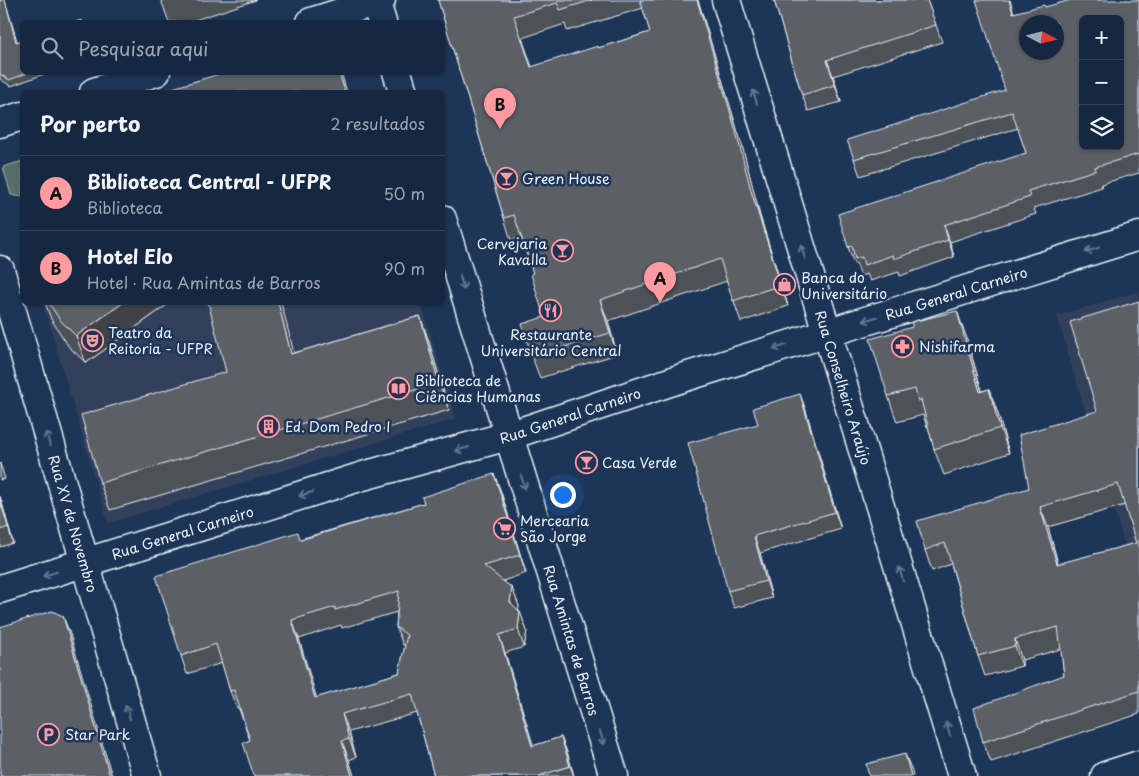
<!DOCTYPE html>
<html lang="pt">
<head>
<meta charset="utf-8">
<style>
	:root { --surface:#162841; --page:#23344c; --text:#f1f3f6; --muted:#9ea6b1; --line:#35445a; --accent:#ff9aa2 }
	body { margin:0; font-family:"Playpen Sans",sans-serif; background:var(--page); color:var(--text) }
	.controls { position:absolute; right:15px; top:15px; display:grid; overflow:hidden; border-radius:8px; box-shadow:0 1px 4px #0004 }
	.controls button { width:45px; height:45px; display:grid; place-items:center; padding:0; border:0; border-bottom:1px solid var(--line); background:var(--surface); color:var(--text); font:25px sans-serif }
	.compass { position:absolute; left:1019px; top:15px; width:45px; height:45px; border-radius:50%; background:var(--surface); box-shadow:0 1px 4px #0004; rotate:97deg }
	.you { position:absolute; left:562px; top:494px; width:18px; height:18px; margin:-12px; border:4px solid #fff; border-radius:50%; background:#1a73e8; box-shadow:0 0 0 8px #1a73e833 }
	.badge { display:grid; place-items:center; width:32px; height:32px; border-radius:50%; background:var(--accent); color:#111; font-size:16px; font-weight:700 }
	.pin { position:absolute; translate:-50% -41px; filter:drop-shadow(0 1px 2px #0008) }
	.pin::after { content:''; position:absolute; top:26px; width:18px; height:15px; background:inherit; clip-path:polygon(0 0,100% 0,50% 100%) }
	.list { margin:0; padding:0; list-style:none }
	h2 { display:flex; justify-content:space-between; align-items:center; height:65px; margin:0; padding:0 20px; font-size:21px }
	h2 small { font-size:16px; font-weight:400; color:var(--muted) }
	.list li { display:grid; grid-template-columns:32px 1fr auto; gap:15px; align-items:center; box-sizing:border-box; height:75px; padding:0 20px; border-top:1px solid var(--line) }
	.list b { display:block; font-size:19px; white-space:nowrap }
	.list p { margin:0; font-size:16px; white-space:nowrap; color:var(--muted) }
	.list em { font-size:16px; font-style:normal; color:var(--muted) }
	.icon { flex:none; width:28px; height:28px; fill:none; stroke:currentColor; stroke-width:2; stroke-linecap:round; stroke-linejoin:round }
	.map { position:relative; flex:none; width:1139px; height:776px; overflow:hidden }
	.search { position:absolute; background:var(--surface); box-shadow:0 1px 4px #0004; left:20px; top:20px; width:425px; height:55px; display:flex; align-items:center; gap:12px; box-sizing:border-box; padding:0 18px; border-radius:8px; color:var(--muted); font-size:19px }
	.panel { position:absolute; background:var(--surface); box-shadow:0 1px 4px #0004; left:20px; top:90px; width:425px; height:215px; border-radius:8px }
	.map>svg:first-child { display:block }
</style>
</head>
<body>
<div class="map">
<svg width="1139" height="776" viewBox="0 0 1139 776">
	<rect width="100%" height="100%" fill="#1d3557"/>
	<filter id="ink" filterUnits="userSpaceOnUse"><feTurbulence type="fractalNoise" baseFrequency=".02" numOctaves="2"/><feDisplacementMap in="SourceGraphic" scale="10" xChannelSelector="R" yChannelSelector="G"/><feConvolveMatrix kernelMatrix="1 2 1 2 8 2 1 2 1" color-interpolation-filters="sRGB"/></filter>
	<g filter="url(#ink)">
		<!-- built -->
		<g fill="#30415c">
			<path d="M1139,291V593L1057,316Z"/>
			<path d="M43,303H421L456,419L108,523Z"/>
		</g>
		<!-- green -->
		<path fill="#566e6b" stroke="#9fb0b2" d="M22,161V197L11,195L3,167Z"/>
		<g fill="none" stroke-linecap="round" stroke-linejoin="round">
			<defs>
				<g id="minor">
					<path d="M311,22L381,0"/>
					<path d="M94,92L156,72"/>
					<path d="M0,123L22,116"/>
					<path id="s1" d="M0,589L363,476L508,436L682,378L1139,236"/>
					<path d="M1105,776L1139,765"/>
				</g>
				<g id="major">
					<path d="M375,0L382,22"/>
					<path id="s2" d="M726,0L962,776"/>
					<path d="M397,72L403,92"/>
					<path id="s3" d="M442,219L614,776"/>
					<path id="s4" d="M0,270L147,776"/>
				</g>
			</defs>
			<!-- minor casing -->
			<use href="#minor" stroke="#e8f1f8" stroke-width="31"/>
			<!-- major casing -->
			<use href="#major" stroke="#e8f1f8" stroke-width="31"/>
			<!-- minor -->
			<use href="#minor" stroke="#1d3557" stroke-width="28"/>
			<!-- major -->
			<use href="#major" stroke="#1d3557" stroke-width="28"/>
		</g>
		<!-- wall -->
		<g fill="#4e5158" stroke="#e8f1f8" fill-rule="evenodd">
			<path d="M0,0H5L17,41L22,72H50L11,86L0,79Z"/>
			<path d="M161,0H256L189,22H169Z"/>
			<path d="M438,0H698L743,149L760,216L788,306L741,322L727,281L608,321L617,354L540,378L532,357L544,317L533,273L521,237L511,240L504,218ZM643,8L650,32L598,48L532,67L522,38L565,24L567,31Z"/>
			<path d="M774,0H927L942,42L833,76L841,102L808,111L802,95Z"/>
			<path d="M1139,0V173L1101,184L1102,187L1034,208L1036,214L950,242L954,257L900,276L899,272L870,281L867,274L861,276L856,263L854,264L848,247L1026,153L1018,128L860,176L854,159L1005,90L1014,13L1045,7Z"/>
			<path d="M1139,301V714L991,762L983,742L1064,675L1061,649L1022,660V666L985,676L978,656L951,564L932,571L925,550L1029,488L1097,411ZM1125,505L1136,543L1058,564L1048,527Z"/>
			<path d="M45,302H171L86,363L69,347L51,319Z"/>
			<path d="M420,316L429,342L449,410L110,510L100,483L226,372L294,353Z"/>
			<path d="M966,336L982,391L989,389L998,414L1009,453L944,475L934,449L928,426L927,427L923,415L897,422L888,396Z"/>
			<path d="M800,394L806,411L841,529L760,553L772,598L734,608L728,591L758,424Z"/>
			<path d="M0,463L5,479L0,480Z"/>
			<path d="M494,474L501,492L526,573L503,581L512,588L519,606L518,611L520,612L527,631L524,647L505,653L533,746L561,737L568,755L574,776H434L417,713L349,732L356,757L349,760L354,776H254L250,740L239,709H237L230,691L222,663L187,674L181,656L300,539L424,503ZM397,612L396,627L403,645L405,646L399,673L316,698L299,639L341,625L342,628Z"/>
			<path d="M0,496L13,543L0,547Z"/>
		</g>
		<!-- shaded-wall -->
		<g fill="#404247" stroke="#e8f1f8">
			<path d="M697,0H698L743,149L760,216L788,306L781,285L752,194Z"/>
			<path d="M1009,0H1010L1019,30L1013,13Z"/>
			<path d="M827,60L833,76L841,102L835,85Z"/>
			<path d="M339,72H341L347,92H345Z"/>
			<path d="M944,225L950,242L954,257L948,240Z"/>
			<path d="M600,300L608,321L617,354L610,333Z"/>
			<path d="M124,302H171L86,363L76,336Z"/>
			<path d="M278,302H281L301,381L291,354Z"/>
			<path d="M957,311L966,336L989,417L980,392Z"/>
			<path d="M420,316L429,342L449,410L439,383Z"/>
			<path d="M989,389L998,414L1009,453L1000,428Z"/>
			<path d="M800,394L806,411L841,529L835,512Z"/>
			<path d="M494,474L501,492L526,573L520,555Z"/>
			<path d="M0,496L13,543L8,527L0,500Z"/>
			<path d="M1040,507L1048,527L1064,585L1057,564Z"/>
			<path d="M754,536L760,553L772,598L766,581Z"/>
			<path d="M512,588L519,606L517,621L510,602Z"/>
			<path d="M520,612L527,631L524,647L518,629Z"/>
			<path d="M63,616L70,634L112,776H110Z"/>
			<path d="M292,620L299,639L322,716L315,698Z"/>
			<path d="M499,635L505,653L539,764L532,746Z"/>
			<path d="M1015,639L1022,660V666L1015,646Z"/>
			<path d="M342,714L349,732L356,757L349,739Z"/>
			<path d="M561,737L568,755L574,776L570,766Z"/>
			<path d="M342,741L349,760L354,776H352Z"/>
			<path d="M905,754L912,771L913,776H911Z"/>
		</g>
		<!-- building -->
		<g fill="#5b5e66" stroke="#e8f1f8" fill-rule="evenodd">
			<path d="M0,0H5L16,42L22,40V72H30L9,80L0,74Z"/>
			<path d="M438,0H592L560,10L557,3L514,16L531,67L598,46V48L650,32L640,0H697L735,128L752,194L781,285L733,301L720,259L600,300L610,333L532,357L522,324L544,317L531,274L533,273L514,215L504,218Z"/>
			<path d="M774,0H927L936,25L827,60L835,85L802,95Z"/>
			<path d="M976,0H1009L1013,13L1044,5L1045,7L1071,0H1139V154L1095,167L1096,170L1028,191L1030,197L944,225L948,240L894,259L893,255L864,265L862,257L855,259L852,246L848,247L838,214L1026,153L1012,112L854,159L847,140L1005,90ZM1083,19H1120V146H1083ZM1026,22H1056V52H1026Z"/>
			<path d="M82,20V22H75Z"/>
			<path d="M226,72H339L345,92H159Z"/>
			<path d="M1139,301V691L983,742L974,708L1064,675L1058,627L1015,639V646L978,656L945,543L925,550L917,521L1029,488L1019,435L1097,411L1070,322ZM1118,484L1136,543L1057,564L1040,507Z"/>
			<path d="M48,302H124L76,336L60,320Z"/>
			<path d="M208,302H278L291,354L420,316L439,383L100,483L81,415L226,372Z"/>
			<path d="M957,311L980,392L989,389L1000,428L934,449L921,400L918,401L915,389L888,396L870,339L912,327V322Z"/>
			<path d="M800,394L835,512L754,536L766,581L728,591L688,443L758,424L753,408Z"/>
			<path d="M494,474L520,555L484,566L512,588L510,602L520,612L518,629L499,635L532,746L561,737L570,766L539,776H434L412,694L342,714L349,739L342,741L352,776H254L243,743L250,740L234,690L230,691L216,644L181,656L156,576L298,532L300,540L424,503L422,497ZM399,591L396,627L407,635L399,673L315,698L292,620L335,607V610Z"/>
			<path d="M0,500L8,527L0,530Z"/>
			<path d="M52,611L63,616L110,776H0V627Z"/>
			<path d="M905,754L911,776H869L866,764Z"/>
		</g>
		<!-- one-way arrows -->
		<defs><path id="oneway-shaft" d="M-6 0H5M1.5-3L5.5 0L1.5 3" fill="none" stroke-width="1.6" stroke-linecap="round" stroke-linejoin="round" transform="scale(1.25)"/></defs>
		<g stroke="#64778f">
			<use href="#oneway-shaft" transform="translate(755 97) rotate(-107)"/>
			<use href="#oneway-shaft" transform="translate(1092 250) rotate(163)"/>
			<use href="#oneway-shaft" transform="translate(803 252) rotate(-107)"/>
			<use href="#oneway-shaft" transform="translate(462 283) rotate(73)"/>
			<use href="#oneway-shaft" transform="translate(870 319) rotate(163)"/>
			<use href="#oneway-shaft" transform="translate(780 347) rotate(163)"/>
			<use href="#oneway-shaft" transform="translate(48 439) rotate(-106)"/>
			<use href="#oneway-shaft" transform="translate(462 449) rotate(164)"/>
			<use href="#oneway-shaft" transform="translate(523 482) rotate(73)"/>
			<use href="#oneway-shaft" transform="translate(306 494) rotate(163)"/>
			<use href="#oneway-shaft" transform="translate(50 574) rotate(163)"/>
			<use href="#oneway-shaft" transform="translate(901 574) rotate(-107)"/>
			<use href="#oneway-shaft" transform="translate(128 712) rotate(-106)"/>
			<use href="#oneway-shaft" transform="translate(948 729) rotate(-107)"/>
			<use href="#oneway-shaft" transform="translate(602 738) rotate(73)"/>
		</g>
	</g>
	<!-- icons -->
	<defs>
		<symbol id="bar-ring" viewBox="-11 -11 22 22"><circle r="9.5" fill="#1d3557" stroke="#ff9aa2" stroke-width="1.5"/><path d="M-6-5H6L.8 .8V4.5H3.5V6h-7V4.5H-.8V.8Z" fill="#ff9aa2"/></symbol>
		<symbol id="shop-ring" viewBox="-11 -11 22 22"><circle r="9.5" fill="#1d3557" stroke="#ff9aa2" stroke-width="1.5"/><path d="M-5-2.5h2.3a2.7 3.5 0 0 1 5.4 0H5L5.5 6h-11ZM-1.5-2.5h3a1.5 2.3 0 0 0-3 0Z" fill="#ff9aa2"/></symbol>
		<symbol id="restaurant-ring" viewBox="-11 -11 22 22"><circle r="9.5" fill="#1d3557" stroke="#ff9aa2" stroke-width="1.5"/><path d="M-5-6h1v4h1v-4h1v4h1v-4h1v5L-1.5 .5V6h-2V.5L-5-1ZM5-6V6H3V1.5H1.5Q1.5-4 5-6Z" fill="#ff9aa2"/></symbol>
		<symbol id="theatre-ring" viewBox="-11 -11 22 22"><circle r="9.5" fill="#1d3557" stroke="#ff9aa2" stroke-width="1.5"/><path d="M-5-5.5Q0-4 5-5.5V0Q5 5 0 6Q-5 5-5 0ZM-3.3-2.5H-1v1.5H-3.3ZM1-2.5H3.3v1.5H1ZM-2.8 1Q0 5.5 2.8 1Z" fill="#ff9aa2"/></symbol>
		<symbol id="pharmacy-ring" viewBox="-11 -11 22 22"><circle r="9.5" fill="#1d3557" stroke="#ff9aa2" stroke-width="1.5"/><path d="M-2-6h4v4h4v4h-4v4h-4v-4h-4v-4h4Z" fill="#ff9aa2"/></symbol>
		<symbol id="library-ring" viewBox="-11 -11 22 22"><circle r="9.5" fill="#1d3557" stroke="#ff9aa2" stroke-width="1.5"/><path d="M-6-4Q-3-5.5-.7-3.5V5Q-3 3-6 4ZM6-4Q3-5.5 .7-3.5V5Q3 3 6 4Z" fill="#ff9aa2"/></symbol>
		<symbol id="building-ring" viewBox="-11 -11 22 22"><circle r="9.5" fill="#1d3557" stroke="#ff9aa2" stroke-width="1.5"/><path d="M-4-6H4V6H1V3H-1V6H-4ZM-2.5-4.3h1.7v1.8h-1.7ZM.8-4.3h1.7v1.8H.8ZM-2.5-1h1.7V.8h-1.7ZM.8-1h1.7V.8H.8Z" fill="#ff9aa2"/></symbol>
		<symbol id="supermarket-ring" viewBox="-11 -11 22 22"><circle r="9.5" fill="#1d3557" stroke="#ff9aa2" stroke-width="1.5"/><path d="M-6-5.5h2.5l.6 2H6L4.5 2H-2.5L-4.4-4H-6ZM-1.5 3.2a1.3 1.3 0 1 0 .1 0ZM3 3.2a1.3 1.3 0 1 0 .1 0Z" fill="#ff9aa2"/></symbol>
		<symbol id="parking-ring" viewBox="-11 -11 22 22"><circle r="9.5" fill="#1d3557" stroke="#ff9aa2" stroke-width="1.5"/><path d="M-3.5-5.5H1a3.5 3.5 0 0 1 0 7H-1V5.5H-3.5ZM-1-3.4V-.6H.8a1.4 1.4 0 0 0 0-2.8Z" fill="#ff9aa2"/></symbol>
	</defs>
	<g fill-rule="evenodd">
		<use href="#bar-ring" x="494" y="166" width="25" height="25"/>
		<use href="#bar-ring" x="550" y="238" width="25" height="25"/>
		<use href="#shop-ring" x="772" y="272" width="25" height="25"/>
		<use href="#restaurant-ring" x="538" y="298" width="25" height="25"/>
		<use href="#theatre-ring" x="80" y="328" width="25" height="25"/>
		<use href="#pharmacy-ring" x="890" y="334" width="25" height="25"/>
		<use href="#library-ring" x="386" y="376" width="25" height="25"/>
		<use href="#building-ring" x="256" y="414" width="25" height="25"/>
		<use href="#bar-ring" x="574" y="450" width="25" height="25"/>
		<use href="#supermarket-ring" x="492" y="516" width="25" height="25"/>
		<use href="#parking-ring" x="36" y="722" width="25" height="25"/>
	</g>
	<g text-anchor="middle" dominant-baseline="central" stroke-width="5" stroke-linejoin="round" paint-order="stroke">
		<!-- poi labels -->
		<g font-size="14" fill="#e8f1f8" stroke="#1d3557" text-anchor="start">
			<text x="522" y="178">Green House</text>
			<text x="547" y="243" text-anchor="end">Cervejaria<tspan x="547" dy="16">Kavalla</tspan></text>
			<text x="801" y="277">Banca do<tspan x="801" dy="16">Universitário</tspan></text>
			<text x="108" y="332">Teatro da<tspan x="108" dy="16">Reitoria - UFPR</tspan></text>
			<text x="551" y="334" text-anchor="middle">Restaurante<tspan x="551" dy="16">Universitário Central</tspan></text>
			<text x="919" y="346">Nishifarma</text>
			<text x="415" y="380">Biblioteca de<tspan x="415" dy="16">Ciências Humanas</tspan></text>
			<text x="285" y="426">Ed. Dom Pedro I</text>
			<text x="602" y="462">Casa Verde</text>
			<text x="520" y="520">Mercearia<tspan x="520" dy="16">São Jorge</tspan></text>
			<text x="65" y="734">Star Park</text>
		</g>
		<!-- street labels -->
		<g font-size="14" fill="#e8f1f8" stroke="#1d3557">
			<text stroke="none"><textPath href="#s1" startOffset="1001">Rua General Carneiro</textPath></text>
			<text stroke="none"><textPath href="#s2" startOffset="405">Rua Conselheiro Araújo</textPath></text>
			<text stroke="none"><textPath href="#s1" startOffset="596">Rua General Carneiro</textPath></text>
			<text stroke="none"><textPath href="#s4" startOffset="264">Rua XV de Novembro</textPath></text>
			<text stroke="none"><textPath href="#s1" startOffset="191">Rua General Carneiro</textPath></text>
			<text stroke="none"><textPath href="#s3" startOffset="441">Rua Amintas de Barros</textPath></text>
		</g>
	</g>
</svg>
<div class="controls">
<button>+</button>
<button>−</button>
<button><svg class="icon" aria-label="layers" viewBox="0 0 24 24"><path d="M12 4l9 5-9 5-9-5zM3 14l9 5 9-5"/></svg></button>
</div>
<svg class="compass" viewBox="-18 -18 36 36"><path d="M0-13l5 13h-10z" fill="#e53935"/><path d="M0 13l5-13h-10z" fill="#9ea6b1"/></svg>
<div class="you"></div>
<div class="pin badge" style="left:660px;top:303px">A</div>
<div class="pin badge" style="left:500px;top:129px">B</div>
<div class="search"><svg class="icon" aria-label="search" viewBox="0 0 24 24"><circle cx="10" cy="10" r="6"/><path d="M15 15l6 6"/></svg>Pesquisar aqui</div>
<section class="panel">
<h2>Por perto<small>2 resultados</small></h2>
<ul class="list">
<li><span class="badge">A</span><div><b>Biblioteca Central - UFPR</b><p>Biblioteca</p></div><em>50 m</em></li>
<li><span class="badge">B</span><div><b>Hotel Elo</b><p>Hotel · Rua Amintas de Barros</p></div><em>90 m</em></li>
</ul>
</section>
</div>
</body>
</html>
